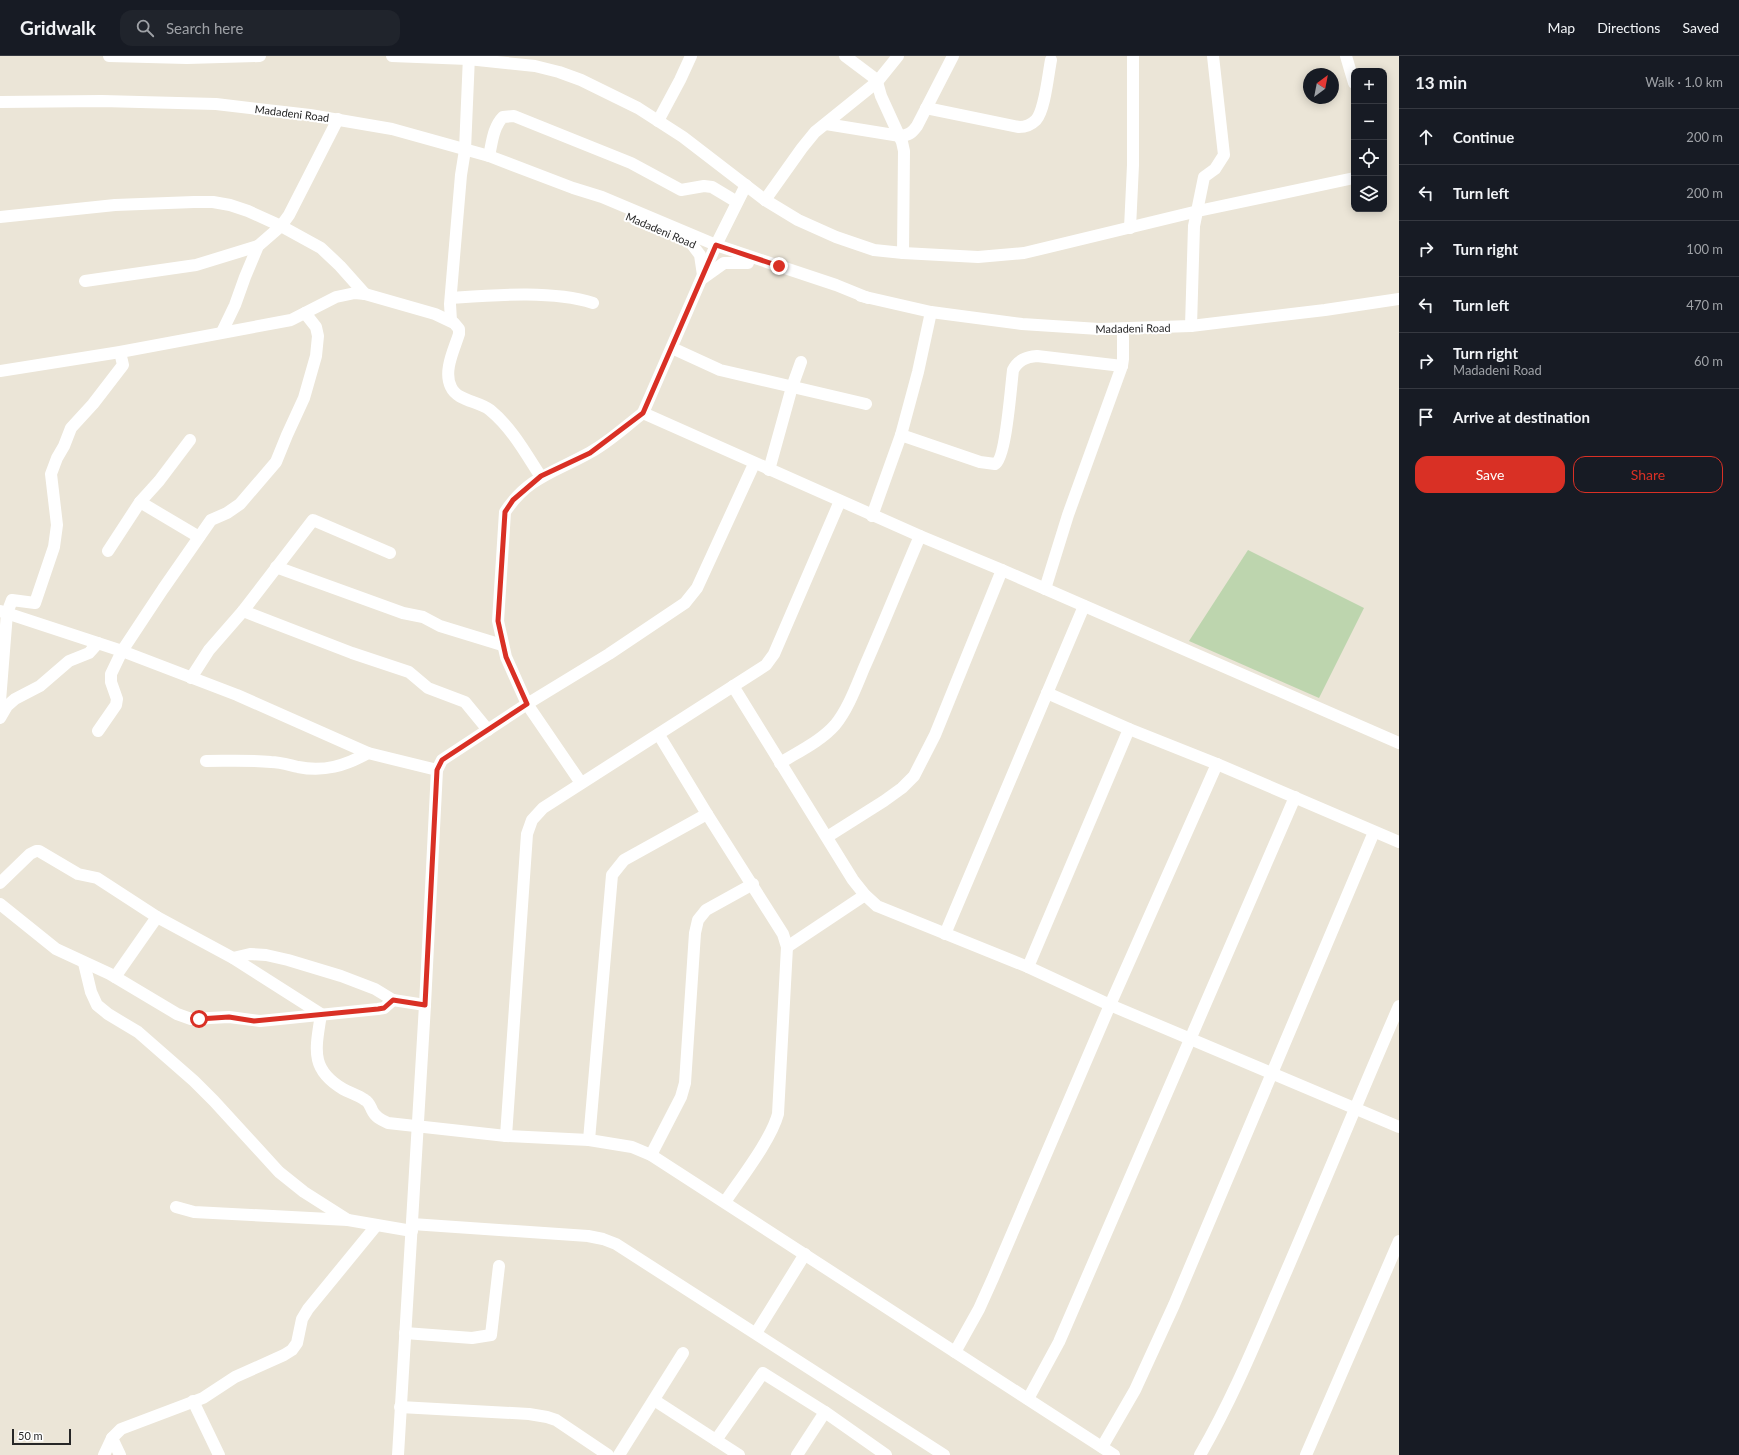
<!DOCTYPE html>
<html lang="en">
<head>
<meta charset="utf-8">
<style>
	:root { --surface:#171b24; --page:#20242c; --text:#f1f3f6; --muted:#9ea1a6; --line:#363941; --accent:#d93025 }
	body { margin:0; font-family:Lato,sans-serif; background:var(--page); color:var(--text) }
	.controls { position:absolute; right:12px; top:12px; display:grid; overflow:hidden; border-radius:8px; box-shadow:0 2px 10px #0003 }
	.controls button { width:36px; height:36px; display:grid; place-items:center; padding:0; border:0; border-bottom:1px solid var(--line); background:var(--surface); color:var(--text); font:20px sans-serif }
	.compass { position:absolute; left:1303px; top:12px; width:36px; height:36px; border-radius:50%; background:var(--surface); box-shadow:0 2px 10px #0003; rotate:32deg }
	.scale { position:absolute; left:12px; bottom:10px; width:59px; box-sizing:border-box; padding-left:4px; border:2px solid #272727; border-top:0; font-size:11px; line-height:14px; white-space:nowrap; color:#272727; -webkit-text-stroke:3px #fff; paint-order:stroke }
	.stop { position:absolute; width:12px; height:12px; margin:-9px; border:3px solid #d93025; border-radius:50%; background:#fff }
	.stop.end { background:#d93025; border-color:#fff; box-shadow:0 1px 4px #0008 }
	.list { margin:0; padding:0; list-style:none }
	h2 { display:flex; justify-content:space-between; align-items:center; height:52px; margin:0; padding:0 16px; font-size:17px }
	h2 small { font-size:13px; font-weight:400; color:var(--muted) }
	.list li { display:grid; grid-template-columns:26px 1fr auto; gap:12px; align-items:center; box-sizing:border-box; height:56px; padding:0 16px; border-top:1px solid var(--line) }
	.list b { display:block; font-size:15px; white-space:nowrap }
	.list p { margin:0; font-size:13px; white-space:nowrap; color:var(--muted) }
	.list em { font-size:13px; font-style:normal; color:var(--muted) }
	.actions { display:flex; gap:8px; padding:12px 16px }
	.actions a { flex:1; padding:9px 0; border:1px solid var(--accent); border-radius:12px; text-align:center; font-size:14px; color:var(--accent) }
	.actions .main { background:var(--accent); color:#fff }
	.icon { flex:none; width:22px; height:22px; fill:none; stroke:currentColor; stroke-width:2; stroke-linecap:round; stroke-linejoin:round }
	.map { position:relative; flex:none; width:1399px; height:1399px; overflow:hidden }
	header { display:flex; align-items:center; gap:24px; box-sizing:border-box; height:56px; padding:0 20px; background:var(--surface); border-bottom:1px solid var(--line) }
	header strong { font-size:19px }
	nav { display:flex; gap:22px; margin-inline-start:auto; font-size:14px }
	.search { width:280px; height:36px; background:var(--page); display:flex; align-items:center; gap:10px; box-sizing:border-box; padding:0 14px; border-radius:12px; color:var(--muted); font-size:15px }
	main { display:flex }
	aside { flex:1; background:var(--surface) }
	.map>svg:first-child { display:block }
</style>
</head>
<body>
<header>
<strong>Gridwalk</strong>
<div class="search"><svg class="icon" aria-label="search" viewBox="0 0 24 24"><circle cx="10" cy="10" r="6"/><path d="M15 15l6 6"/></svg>Search here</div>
<nav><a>Map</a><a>Directions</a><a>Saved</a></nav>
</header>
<main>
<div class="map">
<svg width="1399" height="1399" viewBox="0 0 1399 1399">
	<rect width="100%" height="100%" fill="#ebe5d7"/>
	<!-- cemetery -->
	<path fill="#bdd5ae" d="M1248,494L1364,552L1319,642L1189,585Z"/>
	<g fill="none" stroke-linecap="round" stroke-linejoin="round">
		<!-- minor -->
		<g stroke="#fff" stroke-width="12">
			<path d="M109,0L187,2L260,0"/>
			<path d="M392,0L468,3L535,10L559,16L581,24L638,52L683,81L765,144L798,164L836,181L874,194L903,197L978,201L1024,197L1198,155L1354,122"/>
			<path d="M845,0L873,21L877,26L881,40L902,86L904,95L903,197"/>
			<path d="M1346,0L1354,27"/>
			<path d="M0,46L102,45L216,48L310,59L392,73L489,100L573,132L602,141L716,189L836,229L868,242"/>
			<path d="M926,52L1019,71C1026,71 1031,69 1036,64C1045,54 1048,19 1051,4"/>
			<path d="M658,65L680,24L691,0"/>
			<path d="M826,68L900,80C909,79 912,77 917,70L953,0"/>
			<path d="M489,100C492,87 493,71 503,61L514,60L631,107L681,134L704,130L712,131L737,146"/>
			<path d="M746,129L716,189L643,357L920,480L1002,514L1399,687"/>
			<path d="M765,144L802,92L815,76L877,26L898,0"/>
			<path d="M0,161L115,149L194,146H213L230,149L248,155L281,170L321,192L340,210L365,238"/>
			<path d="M1130,172L1133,109V0"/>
			<path d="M691,187L700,199L703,219"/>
			<path d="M703,222L724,207H748"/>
			<path d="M85,225L196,209L258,190"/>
			<path d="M861,240L931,256L1022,268L1099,273L1191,270L1325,254L1399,243"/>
			<path d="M451,242C494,239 552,234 593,247"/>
			<path d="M451,265L450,248L461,119L465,94L469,0"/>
			<path d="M1191,270L1194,170L1204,121L1215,113L1224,99L1213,0"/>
			<path d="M222,276L235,249L245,221L258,190L281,170L289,159L338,63"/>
			<path d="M672,292L720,314L866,348"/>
			<path d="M0,315L120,296L291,264L336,241L355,237L365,238L435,258L454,267L459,273V278C454,294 443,315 451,331C457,345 479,345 490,354C512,372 526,398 541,421"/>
			<path d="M901,379L980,406L995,408C1006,403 1011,329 1013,314C1018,304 1026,301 1037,300L1122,310"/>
			<path d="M769,414L792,331L801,306"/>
			<path d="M140,446L199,481"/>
			<path d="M872,460L901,379L918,316L931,256"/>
			<path d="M108,495L140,446L159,425L190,384"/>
			<path d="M276,511L403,557L423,561L440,570L502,589"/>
			<path d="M1045,533L1068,459L1122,310L1123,303V273"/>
			<path d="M0,555L122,595L163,533L211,464L227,457L240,448L276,406L287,379L304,342L316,300L318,280L316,271L305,257"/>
			<path d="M243,555L352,597L409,616L428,632L465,646L488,674"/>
			<path d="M191,622L209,594L243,555L313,464L390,497"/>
			<path d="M733,630L853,824L865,839L877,850L1028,911L1110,949L1399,1071"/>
			<path d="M1047,637L1129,673L1217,708L1399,786"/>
			<path d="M0,645L7,557L12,544L35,547L54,491L57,469L51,418L57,402L64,390L71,372L93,348L123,309L120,296"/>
			<path d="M0,662L7,650L15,643L40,630L69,605L89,597L98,587"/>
			<path d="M98,675L116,649L117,643L111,626V618L122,595L237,639L368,697L437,714"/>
			<path d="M659,679L707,758L783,878L787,891L778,1058C771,1084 741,1122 725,1146"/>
			<path d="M206,705C228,705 250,704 271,706C280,706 289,709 298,711C324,716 345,710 368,697"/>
			<path d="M780,707C798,696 821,685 835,669C848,653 856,631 864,612C883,569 901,524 920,480"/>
			<path d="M581,727L527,648L506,601L498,565L505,456C528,421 555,416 589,397C608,387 626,370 643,357"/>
			<path d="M827,781L884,745L902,732L914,720L935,679L1002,514"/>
			<path d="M0,827L30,798L36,795H39L78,818L97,822L157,861L233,902L321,958C316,992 309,1013 343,1033C350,1037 358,1039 365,1044C369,1046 370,1050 372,1054C375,1061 381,1064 388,1067L506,1080L589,1084L632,1091L651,1099L1114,1399"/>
			<path d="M0,848L56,893L110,918L177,958L191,963L229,961L260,965L378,953L384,952L393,944"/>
			<path d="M945,878L1084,550"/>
			<path d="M787,891L865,839"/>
			<path d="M233,902L250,898L266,899L288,904L341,920L375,933L393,944L425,949"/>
			<path d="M84,907L91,936L97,949L108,958L138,976L194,1025L214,1045L279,1116L304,1136L348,1164"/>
			<path d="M1028,911L1129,673"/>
			<path d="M115,921L157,861"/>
			<path d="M506,1080L527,778L532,764L543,752L766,609L774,598L840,445"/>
			<path d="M589,1084L612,819L624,804L707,758"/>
			<path d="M651,1099L681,1041L685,1027L695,877L698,864L706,854L753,828"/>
			<path d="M176,1151L194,1156L348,1164L412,1175"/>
			<path d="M412,1168L588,1180L603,1183L616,1188L944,1399"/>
			<path d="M405,1277L472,1282L491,1279L499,1210"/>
			<path d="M756,1277L805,1198"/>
			<path d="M955,1296L979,1253L993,1222L1110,949L1217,708"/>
			<path d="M1028,1343L1059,1286L1295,741"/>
			<path d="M654,1344L739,1399"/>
			<path d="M193,1345L219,1399"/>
			<path d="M400,1351L529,1358L547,1361L556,1364L608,1399"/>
			<path d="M112,1382L120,1399"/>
			<path d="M716,1384L763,1317L825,1356L886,1399"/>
			<path d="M1102,1391L1135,1334L1174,1249L1374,776"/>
			<path d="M104,1399L112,1382L121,1373L203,1342L235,1321L284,1299L292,1294L297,1287L302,1263L308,1253L376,1170"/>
			<path d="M398,1399L425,949L437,714L442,704L527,648L609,598L685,547L697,532L754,408"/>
			<path d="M619,1399L683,1297"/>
			<path d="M797,1399L825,1356"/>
			<path d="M1200,1399C1231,1346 1255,1288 1279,1232C1320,1138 1358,1044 1399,950"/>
			<path d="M1306,1399L1399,1185"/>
		</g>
	</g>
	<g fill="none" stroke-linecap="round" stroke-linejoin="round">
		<!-- route -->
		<path stroke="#d93025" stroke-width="5" d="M199,963L229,961L254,965L378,953L384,952L393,944L425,949L437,714L442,704L527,648L506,601L498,565L505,456L513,444L541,420L590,397L643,357L716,189L779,210"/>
	</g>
	<g text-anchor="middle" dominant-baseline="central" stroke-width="4" stroke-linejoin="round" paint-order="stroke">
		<!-- street labels -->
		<g font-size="11" fill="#272727" stroke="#fff">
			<text transform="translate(292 57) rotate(7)">Madadeni Road</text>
			<text transform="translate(661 174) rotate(23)">Madadeni Road</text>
			<text transform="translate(1133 272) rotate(-1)">Madadeni Road</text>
		</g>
	</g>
</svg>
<div class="controls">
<button>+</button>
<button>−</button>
<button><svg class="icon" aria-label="locate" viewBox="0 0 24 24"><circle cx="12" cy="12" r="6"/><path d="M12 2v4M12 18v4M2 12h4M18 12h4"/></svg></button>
<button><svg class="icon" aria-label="layers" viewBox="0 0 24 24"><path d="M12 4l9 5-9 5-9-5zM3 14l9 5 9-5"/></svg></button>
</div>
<svg class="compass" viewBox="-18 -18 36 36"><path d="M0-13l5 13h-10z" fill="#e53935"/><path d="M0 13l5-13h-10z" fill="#9ea1a6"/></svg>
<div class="scale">50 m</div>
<div class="stop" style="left:199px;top:963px"></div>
<div class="stop end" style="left:779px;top:210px"></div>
</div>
<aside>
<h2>13 min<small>Walk · 1.0 km</small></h2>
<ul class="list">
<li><svg class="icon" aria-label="ahead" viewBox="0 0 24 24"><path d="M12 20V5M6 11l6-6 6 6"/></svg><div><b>Continue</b></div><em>200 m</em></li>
<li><svg class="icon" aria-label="left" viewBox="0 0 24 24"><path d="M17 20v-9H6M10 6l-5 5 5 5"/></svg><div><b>Turn left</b></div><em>200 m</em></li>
<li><svg class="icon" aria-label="right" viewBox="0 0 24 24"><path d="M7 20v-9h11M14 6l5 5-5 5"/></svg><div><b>Turn right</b></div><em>100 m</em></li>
<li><svg class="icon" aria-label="left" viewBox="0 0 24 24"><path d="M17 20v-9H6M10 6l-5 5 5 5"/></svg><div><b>Turn left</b></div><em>470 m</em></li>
<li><svg class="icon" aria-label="right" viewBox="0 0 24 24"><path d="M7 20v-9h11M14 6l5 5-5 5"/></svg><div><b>Turn right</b><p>Madadeni Road</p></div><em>60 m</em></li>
<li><svg class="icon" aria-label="arrive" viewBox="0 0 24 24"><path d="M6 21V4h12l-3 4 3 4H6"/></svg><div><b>Arrive at destination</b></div></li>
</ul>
<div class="actions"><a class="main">Save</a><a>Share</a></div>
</aside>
</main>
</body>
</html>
